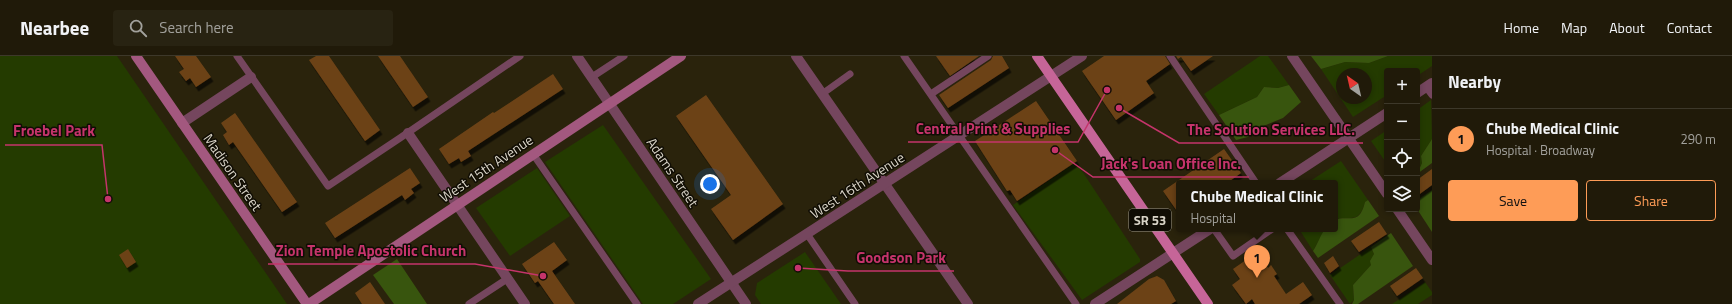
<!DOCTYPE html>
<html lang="en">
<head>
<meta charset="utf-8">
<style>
	:root { --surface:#201a09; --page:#282312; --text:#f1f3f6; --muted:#a2a19c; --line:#3d382a; --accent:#fe9c57 }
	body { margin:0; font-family:"Titillium Web",sans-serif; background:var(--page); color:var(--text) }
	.controls { position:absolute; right:12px; top:12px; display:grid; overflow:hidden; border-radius:4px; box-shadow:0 2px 6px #0003 }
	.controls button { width:36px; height:36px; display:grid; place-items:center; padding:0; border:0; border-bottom:1px solid var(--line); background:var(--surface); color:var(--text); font:20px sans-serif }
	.compass { position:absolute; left:1336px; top:12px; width:36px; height:36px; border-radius:50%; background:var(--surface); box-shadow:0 2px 6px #0003; rotate:326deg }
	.you { position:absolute; left:710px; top:128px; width:14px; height:14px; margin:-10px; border:3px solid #fff; border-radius:50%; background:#1a73e8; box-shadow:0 0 0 6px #1a73e833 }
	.badge { display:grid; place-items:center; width:26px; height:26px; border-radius:50%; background:var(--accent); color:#111; font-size:13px; font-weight:700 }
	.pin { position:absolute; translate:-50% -33px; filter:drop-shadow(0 1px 2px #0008) }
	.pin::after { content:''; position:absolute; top:21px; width:14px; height:12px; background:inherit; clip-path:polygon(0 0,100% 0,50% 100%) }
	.popup { position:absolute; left:1176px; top:124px; width:162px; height:52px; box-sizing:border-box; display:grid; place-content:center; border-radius:4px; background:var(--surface); filter:drop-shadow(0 1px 3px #0005); font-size:13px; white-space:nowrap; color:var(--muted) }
	.popup b { font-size:15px; color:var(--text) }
	.popup::after { content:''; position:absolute; left:50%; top:100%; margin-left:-8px; border:8px solid transparent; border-top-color:var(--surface) }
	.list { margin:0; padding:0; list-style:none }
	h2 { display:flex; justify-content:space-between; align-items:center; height:52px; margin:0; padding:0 16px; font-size:17px }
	h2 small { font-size:13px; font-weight:400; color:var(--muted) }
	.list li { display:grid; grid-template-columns:26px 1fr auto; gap:12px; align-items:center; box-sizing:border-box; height:60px; padding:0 16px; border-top:1px solid var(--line) }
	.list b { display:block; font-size:15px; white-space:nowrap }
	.list p { margin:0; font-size:13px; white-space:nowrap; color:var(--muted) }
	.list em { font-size:13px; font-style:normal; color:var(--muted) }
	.actions { display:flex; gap:8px; padding:12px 16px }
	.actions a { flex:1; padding:9px 0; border:1px solid var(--accent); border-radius:4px; text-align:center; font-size:14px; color:var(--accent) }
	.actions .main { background:var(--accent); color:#111 }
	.icon { flex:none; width:22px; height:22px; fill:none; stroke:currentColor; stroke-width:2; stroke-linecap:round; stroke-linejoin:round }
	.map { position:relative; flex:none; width:1432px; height:248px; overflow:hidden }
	header { display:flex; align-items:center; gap:24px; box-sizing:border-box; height:56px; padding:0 20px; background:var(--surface); border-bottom:1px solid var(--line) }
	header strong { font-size:19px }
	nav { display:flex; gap:22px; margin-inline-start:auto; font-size:14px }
	.search { width:280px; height:36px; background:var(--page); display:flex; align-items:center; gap:10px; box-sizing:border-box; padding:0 14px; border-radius:4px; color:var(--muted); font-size:15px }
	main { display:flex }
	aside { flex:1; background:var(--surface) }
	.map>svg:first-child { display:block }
</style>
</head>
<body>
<header>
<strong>Nearbee</strong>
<div class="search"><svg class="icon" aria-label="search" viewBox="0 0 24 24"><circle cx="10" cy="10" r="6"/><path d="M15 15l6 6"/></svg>Search here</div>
<nav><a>Home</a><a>Map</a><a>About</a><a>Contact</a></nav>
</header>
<main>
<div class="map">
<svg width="1432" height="248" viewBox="0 0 1432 248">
	<defs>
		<filter id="shadow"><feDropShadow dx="2.5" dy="4.5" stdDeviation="0" flood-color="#0009"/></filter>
	</defs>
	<rect width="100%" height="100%" fill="#2a230c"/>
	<!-- green -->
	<g fill="#243b00" fill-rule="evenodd">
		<path d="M0,0H117L287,248H0Z"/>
		<path d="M1260,0H1268L1289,29L1278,32L1264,31L1257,41L1219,59L1204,38Z"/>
		<path d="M1388,0H1432V10L1417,20V15H1387V39L1353,61L1321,13L1345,6L1369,7ZM1342,18H1366V42H1342Z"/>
		<path d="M1431,44L1432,83L1421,100L1422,107L1417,116V54Z"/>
		<path d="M603,69L711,223L673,248H643L545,106Z"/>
		<path d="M1387,74V108L1371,85Z"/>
		<path d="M1341,105L1368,144L1365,146C1359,170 1348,158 1335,164V127H1307Z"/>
		<path d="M1075,107L1084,118L1140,203V206L1082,244L1013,149Z"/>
		<path d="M537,112L570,160L510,200L476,152Z"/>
		<path d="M1299,173H1325L1313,195Z"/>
		<path d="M1371,191L1374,198L1371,209L1353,229L1354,244L1350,248L1330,219Z"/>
		<path d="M805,196L841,248H761L755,239L757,227Z"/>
		<path d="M1425,226L1432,236V239L1418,248H1392Z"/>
	</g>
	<!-- forest -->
	<g fill="#38550e">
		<path d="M1311,0H1388L1369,7L1345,6L1321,13Z"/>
		<path d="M1289,29L1301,46L1283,62L1261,71L1248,81L1236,84L1219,59L1257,41L1264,31L1278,32Z"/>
		<path d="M1432,83V107L1417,118L1422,107L1421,100Z"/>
		<path d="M1432,134V176L1417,153V144Z"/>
		<path d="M1368,144L1379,160L1318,202L1313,195C1317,189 1321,178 1325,173H1335V164C1348,158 1359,171 1365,146Z"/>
		<path d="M1391,177L1413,210L1358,248H1352L1354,244L1353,229L1371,209L1370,205L1374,198L1371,191Z"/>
		<path d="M397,203L427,248H394L373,219Z"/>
	</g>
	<!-- building -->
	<g fill="#6c4217" filter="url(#shadow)">
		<path d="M175,0H196L211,21L196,31L190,22L186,25L179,16L184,13Z"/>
		<path d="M316,0H329L380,74L365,85L309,4Z"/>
		<path d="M378,0H400L428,41L413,51Z"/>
		<path d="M936,0H979L950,20Z"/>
		<path d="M993,0H1002L1009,12L948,52L939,39L991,4Z"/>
		<path d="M1104,0H1165L1170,8L1146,25L1154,37L1116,64L1082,15Z"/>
		<path d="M1176,0H1213L1191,15L1181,1L1178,3Z"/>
		<path d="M553,18L563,33L468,95L471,100L461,106L459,102L449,108L439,93L493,56L494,57Z"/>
		<path d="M706,39L783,148L733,184L711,153L731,139L676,60Z"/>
		<path d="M1036,45L1077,105L1017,145L1010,134L1007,135L975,85Z"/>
		<path d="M235,57L297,146L282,156L233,86L229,89L223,79L227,76L221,67Z"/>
		<path d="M1224,93L1241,117L1227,127H1179V158L1163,135Z"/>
		<path d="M410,112L420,127L411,133L414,137L405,144L402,139L335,182L325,167Z"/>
		<path d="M1432,113V129L1417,140V124Z"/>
		<path d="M1379,166L1387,178L1359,196L1351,185Z"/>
		<path d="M554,186L567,204L552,215L575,248H554L538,225L535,227L522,208Z"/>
		<path d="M128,193L136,206L127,212L119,199Z"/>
		<path d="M1256,197L1263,207L1265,206L1268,212L1271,209L1277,218L1274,220L1286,238L1303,226L1312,239L1299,248H1255L1252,243L1246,248L1232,229L1240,223L1233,213Z"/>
		<path d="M1333,200L1339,210L1330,217L1324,207Z"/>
		<path d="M1416,212L1423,222L1397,240L1390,230Z"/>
		<path d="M1157,220L1164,224L1176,245L1171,248H1117L1149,223Z"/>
		<path d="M370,226L385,248H362L355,237Z"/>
	</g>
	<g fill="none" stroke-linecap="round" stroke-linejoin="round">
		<!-- lane -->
		<g stroke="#75465e" stroke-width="7">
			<path d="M237,0L328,130L400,82L520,0"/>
			<path d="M904,0L1076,248"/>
			<path d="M1170,0L1256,127"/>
			<path d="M592,21L624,0"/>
			<path d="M1426,31L1432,39"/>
			<path d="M822,38L850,18"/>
			<path d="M931,38L988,0"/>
			<path d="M533,98L637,248"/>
			<path d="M1214,173L1233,200L1272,173"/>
			<path d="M1287,173L1340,248"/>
			<path d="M807,178L855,248"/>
			<path d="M469,248L507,223"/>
		</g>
		<!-- street -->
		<g stroke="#75465e" stroke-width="10">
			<path d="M577,0L746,248"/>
			<path d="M796,0L968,248"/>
			<path d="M1292,0L1387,138"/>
			<path d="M1417,37L1432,27"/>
			<path d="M182,67L251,21"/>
			<path d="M408,77L525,248"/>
			<path d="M1280,127L1387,57"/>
			<path d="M1397,153L1432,204"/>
			<path d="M698,248L1082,0"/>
			<path d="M1095,248L1210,173"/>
		</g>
		<!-- secondary -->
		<g stroke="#a3587f" stroke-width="10">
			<path d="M136,0L307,248"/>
			<path d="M309,248L681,0"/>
		</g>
		<!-- primary -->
		<path stroke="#c66598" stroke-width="10" d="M1037,0L1208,248"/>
	</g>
	<g text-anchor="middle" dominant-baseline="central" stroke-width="3" stroke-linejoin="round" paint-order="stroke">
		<!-- shield labels -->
		<rect fill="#100d04" stroke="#9c988c" stroke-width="1" x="1129" y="153" width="42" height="22" rx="3"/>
		<g font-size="13" font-weight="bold" fill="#d8d3c6">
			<text x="1150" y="164">SR 53</text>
		</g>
		<!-- street labels -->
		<g font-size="14" fill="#d8d3c6" stroke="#100d04">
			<text transform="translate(486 112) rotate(-34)">West 15th Avenue</text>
			<text transform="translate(233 116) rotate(55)">Madison Street</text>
			<text transform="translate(673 116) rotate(56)">Adams Street</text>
			<text transform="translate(857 129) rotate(-33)">West 16th Avenue</text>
		</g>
	</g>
	<!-- callouts -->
	<path fill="none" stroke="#c5346b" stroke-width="1.5" d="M1107 34L1078 86H908M1119 52L1179 87H1363M108 143L102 89H5M1055 94L1093 121H1249M543 220L475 208H268M798 212L848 215H954"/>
	<g fill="#c5346b" stroke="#100d04" stroke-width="1.5">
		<circle cx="1107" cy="34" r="4"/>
		<circle cx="1119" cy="52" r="4"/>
		<circle cx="108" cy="143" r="4"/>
		<circle cx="1055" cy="94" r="4"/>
		<circle cx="543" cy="220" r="4"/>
		<circle cx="798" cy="212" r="4"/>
	</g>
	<g font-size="15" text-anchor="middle" font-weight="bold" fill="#c5346b" stroke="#100d04" stroke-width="3" stroke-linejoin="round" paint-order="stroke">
		<text x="993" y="78">Central Print &amp; Supplies</text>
		<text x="1271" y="79">The Solution Services LLC.</text>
		<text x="54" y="80">Froebel Park</text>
		<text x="1171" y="113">Jack's Loan Office Inc.</text>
		<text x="371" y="200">Zion Temple Apostolic Church</text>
		<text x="901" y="207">Goodson Park</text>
	</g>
</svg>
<div class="controls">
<button>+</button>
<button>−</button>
<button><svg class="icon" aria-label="locate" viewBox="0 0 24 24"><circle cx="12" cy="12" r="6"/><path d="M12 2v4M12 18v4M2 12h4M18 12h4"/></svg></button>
<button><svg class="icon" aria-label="layers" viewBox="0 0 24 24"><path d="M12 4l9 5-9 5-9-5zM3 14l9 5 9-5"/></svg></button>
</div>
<svg class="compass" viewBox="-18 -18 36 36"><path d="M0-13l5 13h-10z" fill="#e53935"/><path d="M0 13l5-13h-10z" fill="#a2a19c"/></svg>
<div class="you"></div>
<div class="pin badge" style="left:1257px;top:222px">1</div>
<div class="popup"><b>Chube Medical Clinic</b>Hospital</div>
</div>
<aside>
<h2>Nearby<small></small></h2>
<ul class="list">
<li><span class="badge">1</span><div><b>Chube Medical Clinic</b><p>Hospital · Broadway</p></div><em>290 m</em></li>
</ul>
<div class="actions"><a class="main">Save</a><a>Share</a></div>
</aside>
</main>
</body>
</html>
